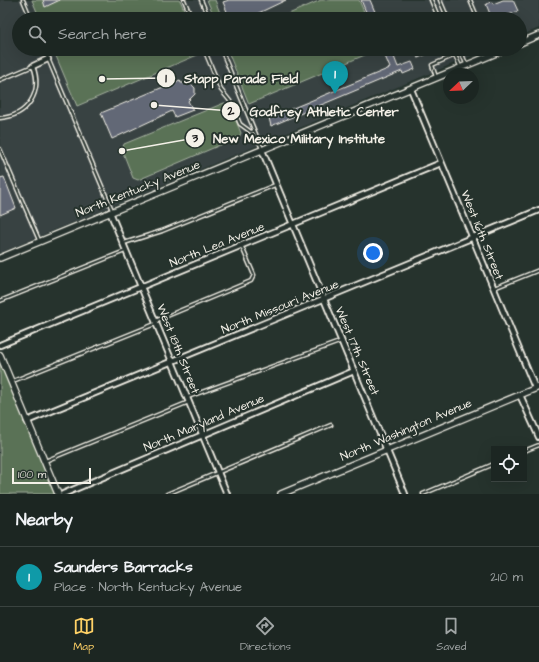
<!DOCTYPE html>
<html lang="en">
<head>
<meta charset="utf-8">
<style>
	:root { --surface:#1c2622; --page:#29322f; --text:#f1f3f6; --muted:#a0a5a5; --line:#3a4340; --accent:#ffd166 }
	body { margin:0; font-family:"Architects Daughter",sans-serif; background:var(--page); color:var(--text) }
	.controls { position:absolute; right:12px; bottom:12px; display:grid; overflow:hidden; border-radius:0px; box-shadow:0 4px 16px #0002 }
	.controls button { width:36px; height:36px; display:grid; place-items:center; padding:0; border:0; border-bottom:1px solid var(--line); background:var(--surface); color:var(--text); font:20px sans-serif }
	.compass { position:absolute; left:443px; top:68px; width:36px; height:36px; border-radius:50%; background:var(--surface); box-shadow:0 4px 16px #0002; rotate:247deg }
	.scale { position:absolute; left:12px; bottom:10px; width:79px; box-sizing:border-box; padding-left:4px; border:2px solid #f4f1e8; border-top:0; font-size:11px; line-height:14px; white-space:nowrap; color:#f4f1e8; -webkit-text-stroke:3px #26332d; paint-order:stroke }
	.you { position:absolute; left:373px; top:253px; width:14px; height:14px; margin:-10px; border:3px solid #fff; border-radius:50%; background:#1a73e8; box-shadow:0 0 0 6px #1a73e833 }
	.badge { display:grid; place-items:center; width:26px; height:26px; border-radius:50%; background:var(--accent); color:#fff; font-size:13px; font-weight:700 }
	.pin { position:absolute; translate:-50% -33px; filter:drop-shadow(0 1px 2px #0008) }
	.pin::after { content:''; position:absolute; top:21px; width:14px; height:12px; background:inherit; clip-path:polygon(0 0,100% 0,50% 100%) }
	.list { margin:0; padding:0; list-style:none }
	h2 { display:flex; justify-content:space-between; align-items:center; height:52px; margin:0; padding:0 16px; font-size:17px }
	h2 small { font-size:13px; font-weight:400; color:var(--muted) }
	.list li { display:grid; grid-template-columns:26px 1fr auto; gap:12px; align-items:center; box-sizing:border-box; height:60px; padding:0 16px; border-top:1px solid var(--line) }
	.list b { display:block; font-size:15px; white-space:nowrap }
	.list p { margin:0; font-size:13px; white-space:nowrap; color:var(--muted) }
	.list em { font-size:13px; font-style:normal; color:var(--muted) }
	.icon { flex:none; width:22px; height:22px; fill:none; stroke:currentColor; stroke-width:2; stroke-linecap:round; stroke-linejoin:round }
	.map { position:relative; flex:none; width:539px; height:494px; overflow:hidden }
	.search { position:absolute; background:var(--surface); box-shadow:0 4px 16px #0002; left:12px; right:12px; top:12px; height:44px; display:flex; align-items:center; gap:10px; box-sizing:border-box; padding:0 14px; border-radius:22px; color:var(--muted); font-size:15px }
	.sheet { height:112px; background:var(--surface) }
	nav { display:flex; justify-content:space-around; align-items:center; box-sizing:border-box; height:56px; border-top:1px solid var(--line); background:var(--surface); font-size:11px; color:var(--muted) }
	nav a { display:grid; justify-items:center; gap:2px }
	nav .on { color:var(--accent) }
	.map>svg:first-child { display:block }
</style>
</head>
<body>
<div class="map">
<svg width="539" height="494" viewBox="0 0 539 494">
	<rect width="100%" height="100%" fill="#26332d"/>
	<filter id="ink" filterUnits="userSpaceOnUse"><feTurbulence type="fractalNoise" baseFrequency=".025" numOctaves="2"/><feDisplacementMap in="SourceGraphic" scale="8" xChannelSelector="R" yChannelSelector="G"/><feConvolveMatrix kernelMatrix="1 2 1 2 8 2 1 2 1" color-interpolation-filters="sRGB"/></filter>
	<g filter="url(#ink)">
		<!-- built -->
		<path fill="#384343" d="M0,0H539V28L520,36V19H19V49H488L0,253Z"/>
		<!-- green -->
		<g fill="#5a7257" stroke="#a7b2a0">
			<path d="M32,0H180L188,19H40Z"/>
			<path d="M207,0H215L220,13L214,16Z"/>
			<path d="M321,0H359L367,19H277Z"/>
			<path d="M53,49H200L202,53L77,106Z"/>
			<path d="M227,49H379L249,104Z"/>
			<path d="M224,103L229,104L241,133L239,137L138,180L133,178L122,150L124,144Z"/>
			<path d="M0,355L58,494H0Z"/>
		</g>
		<!-- building -->
		<g fill="#626876" stroke="#f4f1e8">
			<path d="M43,0H60L45,7Z"/>
			<path d="M229,0H286L246,19H230L223,2Z"/>
			<path d="M361,0H370L378,19H369Z"/>
			<path d="M503,0H513L518,11L498,19H492L486,4L492,2L493,4Z"/>
			<path d="M382,49H391L398,67L412,62L415,69L403,74L402,71L271,126L269,118L390,68Z"/>
			<path d="M414,49H439L418,58Z"/>
			<path d="M180,80L181,83H190L195,88V94L188,101L193,110L175,117L172,111L112,139L101,113Z"/>
			<path d="M4,177L16,208L0,215V178Z"/>
		</g>
		<g fill="none" stroke-linecap="round" stroke-linejoin="round">
			<defs>
				<g id="service">
					<path d="M23,0L31,19"/>
					<path d="M184,0L192,19"/>
					<path d="M201,0L209,19"/>
					<path d="M431,0L439,19"/>
					<path d="M440,0L448,19"/>
					<path d="M470,0L478,19"/>
					<path d="M44,49L112,210"/>
					<path d="M204,49L221,90L230,101L240,124L251,132L254,131"/>
					<path d="M221,49L262,149"/>
					<path d="M452,49L460,66"/>
					<path d="M460,49L466,64"/>
					<path d="M436,77L432,65L469,49"/>
					<path d="M0,80L33,66C43,92 28,116 0,118"/>
					<path d="M0,149L39,240"/>
					<path d="M124,243L162,231L275,185"/>
					<path d="M494,288L539,270"/>
					<path d="M0,301L125,251"/>
					<path d="M155,321L251,281L254,275L242,247"/>
					<path d="M13,381L155,324"/>
					<path d="M188,397L342,341"/>
					<path d="M524,451L539,445"/>
					<path d="M45,461L189,402"/>
					<path d="M167,494L331,425"/>
					<path d="M423,494L494,464"/>
				</g>
				<g id="minor">
					<path d="M33,66L48,59"/>
					<path d="M411,89L535,388"/>
					<path d="M262,150L405,494"/>
					<path d="M110,212L227,494"/>
					<path d="M0,345L441,163"/>
					<path d="M520,395L539,437"/>
					<path d="M27,421L539,210"/>
					<path d="M63,494L354,371"/>
				</g>
				<g id="tertiary">
					<path d="M520,43L539,35"/>
					<path d="M0,258L506,49"/>
					<path d="M0,355L58,494"/>
					<path d="M281,494L539,387"/>
				</g>
			</defs>
			<!-- service casing -->
			<use href="#service" stroke="#f4f1e8" stroke-width="5"/>
			<!-- minor casing -->
			<use href="#minor" stroke="#f4f1e8" stroke-width="8"/>
			<!-- tertiary casing -->
			<use href="#tertiary" stroke="#f4f1e8" stroke-width="8"/>
			<!-- service -->
			<use href="#service" stroke="#26332d" stroke-width="2"/>
			<!-- minor -->
			<use href="#minor" stroke="#26332d" stroke-width="4.5"/>
			<!-- tertiary -->
			<use href="#tertiary" stroke="#26332d" stroke-width="5.5"/>
		</g>
	</g>
	<g text-anchor="middle" dominant-baseline="central" stroke-width="4" stroke-linejoin="round" paint-order="stroke">
		<!-- street labels -->
		<g font-size="12" fill="#f4f1e8" stroke="#26332d">
			<text transform="translate(138 189) rotate(-22)">North Kentucky Avenue</text>
			<text transform="translate(482 235) rotate(68)">West 16th Street</text>
			<text transform="translate(217 245) rotate(-22)">North Lea Avenue</text>
			<text transform="translate(280 307) rotate(-22)">North Missouri Avenue</text>
			<text transform="translate(178 349) rotate(68)">West 18th Street</text>
			<text transform="translate(357 351) rotate(67)">West 17th Street</text>
			<text transform="translate(204 423) rotate(-23)">North Maryland Avenue</text>
			<text transform="translate(406 430) rotate(-23)">North Washington Avenue</text>
		</g>
	</g>
	<!-- callouts -->
	<path fill="none" stroke="#f4f1e8" stroke-width="1.5" d="M102 79L166 78M154 105L231 111M122 151L195 138"/>
	<g fill="#f4f1e8" stroke="#26332d" stroke-width="1.5">
		<circle cx="102" cy="79" r="4"/>
		<circle cx="154" cy="105" r="4"/>
		<circle cx="122" cy="151" r="4"/>
		<circle cx="166" cy="78" r="10"/>
		<circle cx="231" cy="111" r="10"/>
		<circle cx="195" cy="138" r="10"/>
	</g>
	<g font-size="12" text-anchor="middle" font-weight="bold" fill="#111">
		<text x="166" y="82">1</text>
		<text x="231" y="115">2</text>
		<text x="195" y="142">3</text>
	</g>
	<g font-size="13" text-anchor="middle" font-weight="bold" fill="#f4f1e8" stroke="#26332d" stroke-width="4" stroke-linejoin="round" paint-order="stroke">
		<text x="241" y="83">Stapp Parade Field</text>
		<text x="324" y="116">Godfrey Athletic Center</text>
		<text x="299" y="143">New Mexico Military Institute</text>
	</g>
</svg>
<div class="controls">
<button><svg class="icon" aria-label="locate" viewBox="0 0 24 24"><circle cx="12" cy="12" r="6"/><path d="M12 2v4M12 18v4M2 12h4M18 12h4"/></svg></button>
</div>
<svg class="compass" viewBox="-18 -18 36 36"><path d="M0-13l5 13h-10z" fill="#e53935"/><path d="M0 13l5-13h-10z" fill="#a0a5a5"/></svg>
<div class="scale">100 m</div>
<div class="you"></div>
<div class="pin badge" style="left:335px;top:94px;background:#0f9aa8">1</div>
<div class="search"><svg class="icon" aria-label="search" viewBox="0 0 24 24"><circle cx="10" cy="10" r="6"/><path d="M15 15l6 6"/></svg>Search here</div>
</div>
<section class="sheet">
<h2>Nearby<small></small></h2>
<ul class="list">
<li><span class="badge" style="background:#0f9aa8">1</span><div><b>Saunders Barracks</b><p>Place · North Kentucky Avenue</p></div><em>210 m</em></li>
</ul>
</section>
<nav>
<a class="on"><svg class="icon" aria-label="map" viewBox="0 0 24 24"><path d="M3 6l6-2 6 2 6-2v14l-6 2-6-2-6 2zM9 4v14M15 6v14"/></svg>Map</a>
<a><svg class="icon" aria-label="directions" viewBox="0 0 24 24"><path d="M12 3l9 9-9 9-9-9zM9 14v-3h6M13 9l2 2-2 2"/></svg>Directions</a>
<a><svg class="icon" aria-label="saved" viewBox="0 0 24 24"><path d="M7 4h10v16l-5-4-5 4z"/></svg>Saved</a>
</nav>
</body>
</html>
